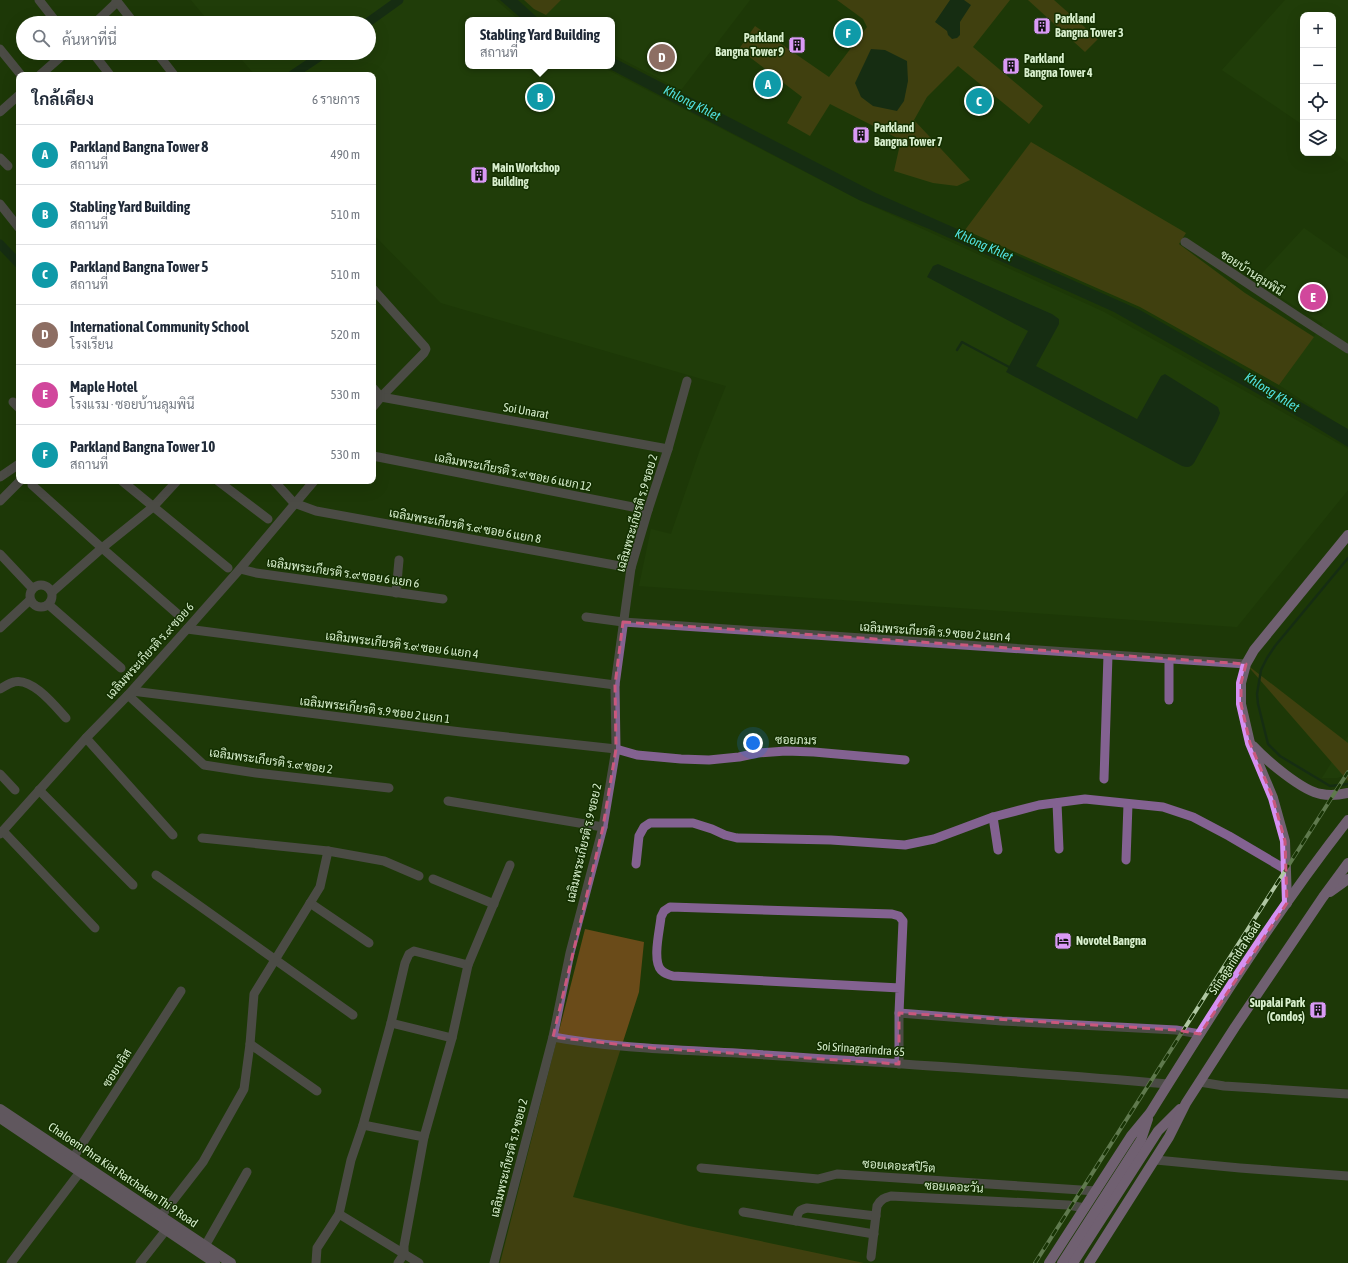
<!DOCTYPE html>
<html lang="th">
<head>
<meta charset="utf-8">
<style>
	:root { --surface:#fff; --page:#f2f2f3; --text:#1f2937; --muted:#747a83; --line:#e0e1e3; --accent:#735c8d }
	body { margin:0; font-family:"Asap Condensed",Sarabun,sans-serif; background:var(--page); color:var(--text) }
	.controls { position:absolute; right:12px; top:12px; display:grid; overflow:hidden; border-radius:8px; box-shadow:0 4px 16px #0002 }
	.controls button { width:36px; height:36px; display:grid; place-items:center; padding:0; border:0; border-bottom:1px solid var(--line); background:var(--surface); color:var(--text); font:20px sans-serif }
	.you { position:absolute; left:753px; top:743px; width:14px; height:14px; margin:-10px; border:3px solid #fff; border-radius:50%; background:#1a73e8; box-shadow:0 0 0 6px #1a73e833 }
	.badge { display:grid; place-items:center; width:26px; height:26px; border-radius:50%; background:var(--accent); color:#fff; font-size:13px; font-weight:700 }
	.pin { position:absolute; translate:-50% -50%; border:2px solid #fff; box-shadow:0 1px 4px #0006 }
	.popup { position:absolute; left:465px; top:17px; width:150px; height:52px; box-sizing:border-box; display:grid; place-content:center; border-radius:8px; background:var(--surface); filter:drop-shadow(0 1px 3px #0005); font-size:13px; white-space:nowrap; color:var(--muted) }
	.popup b { font-size:15px; color:var(--text) }
	.popup::after { content:''; position:absolute; left:50%; top:100%; margin-left:-8px; border:8px solid transparent; border-top-color:var(--surface) }
	.list { margin:0; padding:0; list-style:none }
	h2 { display:flex; justify-content:space-between; align-items:center; height:52px; margin:0; padding:0 16px; font-size:17px }
	h2 small { font-size:13px; font-weight:400; color:var(--muted) }
	.list li { display:grid; grid-template-columns:26px 1fr auto; gap:12px; align-items:center; box-sizing:border-box; height:60px; padding:0 16px; border-top:1px solid var(--line) }
	.list b { display:block; font-size:15px; white-space:nowrap }
	.list p { margin:0; font-size:13px; white-space:nowrap; color:var(--muted) }
	.list em { font-size:13px; font-style:normal; color:var(--muted) }
	.icon { flex:none; width:22px; height:22px; fill:none; stroke:currentColor; stroke-width:2; stroke-linecap:round; stroke-linejoin:round }
	.map { position:relative; flex:none; width:1348px; height:1263px; overflow:hidden }
	.search { position:absolute; background:var(--surface); box-shadow:0 4px 16px #0002; left:16px; top:16px; width:360px; height:44px; display:flex; align-items:center; gap:10px; box-sizing:border-box; padding:0 14px; border-radius:22px; color:var(--muted); font-size:15px }
	.panel { position:absolute; background:var(--surface); box-shadow:0 4px 16px #0002; left:16px; top:72px; width:360px; height:412px; border-radius:8px }
	.map>svg:first-child { display:block }
</style>
</head>
<body>
<div class="map">
<svg width="1348" height="1263" viewBox="0 0 1348 1263">
	<rect width="100%" height="100%" fill="#1d3907"/>
	<!-- built -->
	<g fill="#25440c">
		<path d="M191,0H496L519,20H468V66H600L859,200L1104,312L1348,449V490L1237,627L639,586L651,529L671,534L700,450L726,386L441,303L373,234V75H255L236,53H369V23H210Z"/>
		<path d="M561,0H750L681,90L612,54V20H551L546,15Z"/>
		<path d="M1285,0H1348V163L1333,151V15H1303V125L1222,70Z"/>
		<path d="M1304,228L1348,259V430L1279,385L1323,324L1255,281Z"/>
		<path d="M1348,736V775L1337,778H1322Z"/>
	</g>
	<!-- green -->
	<g fill="#6a4b19">
		<path d="M524,0H561L546,15L534,9Z"/>
		<path d="M837,0H1010L973,47L1043,106L1029,124L958,66L927,97L914,120L970,180L957,186L933,183L894,171L901,140L830,104L810,136L787,123L802,97L739,49L755,26L829,77L867,27L863,19Z"/>
		<path d="M1028,0H1054L1098,39L1085,52Z"/>
		<path d="M1031,142L1186,233L1179,244L1245,293L1314,337L1279,385L1140,307L965,230Z"/>
		<path d="M1246,664L1348,743V781Z"/>
		<path d="M585,929L644,942L639,992L573,1197L689,1226L864,1263H500Z"/>
	</g>
	<!-- water -->
	<g fill="#0e2020">
		<path d="M500,0H518L540,20H523Z"/>
		<path d="M950,0H964L971,5L960,22V35L957,38L952,39L948,35L947,31L935,22Z"/>
		<path d="M871,49L885,50L907,61L908,81L904,101L897,111L873,106L861,97L855,83Z"/>
		<path d="M612,57L876,193L1140,310L1348,429V447L1309,423L1114,312L929,229L859,200L604,66H612Z"/>
		<path d="M938,264L1052,314L1059,319V324L1036,366L1137,419L1161,376L1165,374L1218,407L1220,413L1217,421L1194,463C1191,467 1188,468 1182,466L1006,372L1028,331L927,277L933,266Z"/>
	</g>
	<g fill="none" stroke-linecap="round" stroke-linejoin="round">
		<!-- stream -->
		<g stroke="#0e2020" stroke-width="2.5">
			<path d="M957,350L962,342L1009,367"/>
			<path d="M1348,558L1275,646L1267,658L1261,670L1257,694L1258,704L1268,744L1280,756L1330,786L1348,784"/>
		</g>
		<!-- canal -->
		<g stroke="#0e2020" stroke-width="9">
			<path d="M367,23L399,0"/>
			<path d="M292,75L325,53"/>
			<path d="M0,244L19,264"/>
		</g>
		<!-- street -->
		<g stroke="#836291" stroke-width="9">
			<path d="M39,0L57,23"/>
			<path d="M116,0L134,23"/>
			<path d="M95,23L117,2"/>
			<path d="M0,49L21,75"/>
			<path d="M93,53L110,75"/>
			<path d="M157,53L174,75"/>
			<path d="M40,75L65,53"/>
			<path d="M0,112L19,95"/>
			<path d="M0,158L8,166"/>
			<path d="M0,204L19,228"/>
			<path d="M1185,242L1300,318L1348,349"/>
			<path d="M373,289L425,347L426,349L424,353L381,397L373,407"/>
			<path d="M373,388L381,397L668,449"/>
			<path d="M13,402L19,408"/>
			<path d="M373,456L648,510"/>
			<path d="M0,477L19,464"/>
			<path d="M122,481L228,568"/>
			<path d="M218,481L268,519"/>
			<path d="M274,481L294,503L316,511L631,568"/>
			<path d="M32,485L102,548L181,617"/>
			<path d="M0,501L20,481"/>
			<path d="M0,554L32,588"/>
			<path d="M240,569L256,573L443,599"/>
			<circle cx="41" cy="596" r="11"/>
			<path d="M52,592L102,548L153,507L177,481"/>
			<path d="M396,593L399,560"/>
			<path d="M49,605L121,668"/>
			<path d="M586,617L623,622L1246,664"/>
			<path d="M0,628L30,600"/>
			<path d="M187,629L615,685"/>
			<path d="M0,689C4,687 9,683 14,682C32,677 55,706 66,718"/>
			<path d="M132,691L461,732L616,749L637,755L681,759L709,760L739,757L758,753L786,751L814,752L905,760"/>
			<path d="M128,695L204,765L256,773L389,788"/>
			<path d="M1169,700V659"/>
			<path d="M86,738L173,835"/>
			<path d="M0,774L15,790"/>
			<path d="M1104,779L1108,655"/>
			<path d="M39,790L133,885"/>
			<path d="M448,801L603,827"/>
			<path d="M1057,803L1059,849"/>
			<path d="M993,817L998,850"/>
			<path d="M3,831L95,928"/>
			<path d="M0,834L86,738L128,695L187,629L240,569L314,481"/>
			<path d="M202,838L328,851L384,861L419,876"/>
			<path d="M1126,860L1128,804"/>
			<path d="M636,864L639,836L644,827L650,823H693L712,829L725,835L737,838L831,840L905,845L934,839L993,817L1039,805L1085,799L1163,807L1193,817L1229,836L1285,869"/>
			<path d="M156,875L353,1015"/>
			<path d="M433,879L494,904"/>
			<path d="M310,903L369,943"/>
			<path d="M899,1013L1002,1021L1176,1030L1200,1034"/>
			<path d="M391,1023L452,1038"/>
			<path d="M553,1037C623,1050 695,1050 766,1055C900,1064 1034,1072 1168,1084"/>
			<path d="M250,1044L317,1091"/>
			<path d="M899,1064V1013L903,921L899,916L892,914L670,907L664,911L661,917C660,929 652,960 661,970C664,973 669,975 673,976L900,988"/>
			<path d="M1200,1082L1224,1086L1348,1094"/>
			<path d="M363,1125L424,1137"/>
			<path d="M73,1158L181,991"/>
			<path d="M1156,1160L1240,1168L1348,1176"/>
			<path d="M701,1168L818,1179L837,1174L1096,1191"/>
			<path d="M743,1212L874,1234"/>
			<path d="M339,1214L419,1263"/>
			<path d="M161,1216L203,1162L244,1089L250,1044L254,994L320,887L328,851"/>
			<path d="M796,1221C798,1213 798,1210 807,1208L876,1216"/>
			<path d="M205,1246L247,1172"/>
			<path d="M871,1257L877,1206C881,1199 884,1198 891,1196L1068,1205L1085,1208"/>
			<path d="M11,1263L80,1172"/>
			<path d="M140,1263L166,1230"/>
			<path d="M316,1263L317,1248L339,1214L351,1160L363,1125L391,1023L405,963L409,954L414,951L468,965"/>
			<path d="M398,1263L404,1254V1246L424,1137L452,1038L468,965L510,865"/>
			<path d="M494,1263L553,1037L570,953L603,827L616,749L615,685L631,568L648,510L668,449L687,381"/>
		</g>
		<!-- secondary -->
		<g stroke="#b17dc8" stroke-width="10">
			<path d="M0,1109L231,1263"/>
			<path d="M0,1118L215,1263"/>
		</g>
		<!-- primary -->
		<g stroke="#d590f2" stroke-width="10">
			<path d="M1253,746C1266,760 1302,791 1321,794C1330,796 1339,795 1348,793"/>
			<path d="M1330,892L1348,879"/>
			<path d="M1287,903L1285,841L1273,798L1250,743L1241,704V683L1246,664L1254,650L1348,535"/>
			<path d="M1049,1263L1131,1136L1150,1113C1212,1014 1275,913 1348,820"/>
			<path d="M1062,1263L1141,1140L1148,1119"/>
			<path d="M1073,1263L1158,1131L1180,1109"/>
			<path d="M1089,1263L1169,1137L1186,1103L1235,1027L1323,897L1348,863"/>
		</g>
		<defs>
			<path id="rail" d="M1035,1263L1348,772"/>
		</defs>
		<!-- rail casing -->
		<use href="#rail" stroke="#afc7a2" stroke-width="4"/>
		<!-- rail -->
		<use href="#rail" stroke="#132f00" stroke-width="2.5" stroke-dasharray="8" stroke-linecap="butt"/>
	</g>
	<!-- marked area -->
	<path d="M0 0H1348V1263H0ZM623,622L1246,664L1241,683V704L1250,743L1273,798L1285,841L1287,903L1200,1034L1176,1030L899,1013V1064L652,1048L553,1037L603,827L616,749L615,685Z" fill="#1d3907" fill-opacity=".55" fill-rule="evenodd"/>
	<path fill="none" stroke="#c9587d" stroke-width="3" stroke-dasharray="8 5" stroke-linejoin="round" d="M623,622L1246,664L1241,683V704L1250,743L1273,798L1285,841L1287,903L1200,1034L1176,1030L899,1013V1064L652,1048L553,1037L603,827L616,749L615,685Z"/>
	<!-- icons -->
	<defs>
		<symbol id="building-square" viewBox="-11 -11 22 22"><rect x="-9" y="-9" width="18" height="18" rx="4" fill="#da9af6" stroke="#132f00"/><path d="M-4-6H4V6H1V3H-1V6H-4ZM-2.5-4.3h1.7v1.8h-1.7ZM.8-4.3h1.7v1.8H.8ZM-2.5-1h1.7V.8h-1.7ZM.8-1h1.7V.8H.8Z" fill="#111"/></symbol>
		<symbol id="hotel-square" viewBox="-11 -11 22 22"><rect x="-9" y="-9" width="18" height="18" rx="4" fill="#da9af6" stroke="#132f00"/><path d="M-6-4.5h1.5V1H6V5H4.5V3h-9V5H-6ZM-4 0a1.8 1.8 0 1 1 3.6 0ZM.5 0V-2.5h3Q6-2.5 6 0Z" fill="#111"/></symbol>
	</defs>
	<g fill-rule="evenodd">
		<use href="#building-square" x="1032" y="16" width="20" height="20"/>
		<use href="#building-square" x="787" y="35" width="20" height="20"/>
		<use href="#building-square" x="1001" y="56" width="20" height="20"/>
		<use href="#building-square" x="851" y="125" width="20" height="20"/>
		<use href="#building-square" x="469" y="165" width="20" height="20"/>
		<use href="#hotel-square" x="1053" y="931" width="20" height="20"/>
		<use href="#building-square" x="1308" y="1000" width="20" height="20"/>
	</g>
	<g text-anchor="middle" dominant-baseline="central" stroke-width="3" stroke-linejoin="round" paint-order="stroke">
		<!-- poi labels -->
		<g font-size="12" font-weight="bold" fill="#d8efcd" stroke="#132f00" text-anchor="start">
			<text x="1055" y="19">Parkland<tspan x="1055" dy="14">Bangna Tower 3</tspan></text>
			<text x="784" y="38" text-anchor="end">Parkland<tspan x="784" dy="14">Bangna Tower 9</tspan></text>
			<text x="1024" y="59">Parkland<tspan x="1024" dy="14">Bangna Tower 4</tspan></text>
			<text x="874" y="128">Parkland<tspan x="874" dy="14">Bangna Tower 7</tspan></text>
			<text x="492" y="168">Main Workshop<tspan x="492" dy="14">Building</tspan></text>
			<text x="1076" y="941">Novotel Bangna</text>
			<text x="1305" y="1003" text-anchor="end">Supalai Park<tspan x="1305" dy="14">(Condos)</tspan></text>
		</g>
		<!-- street labels -->
		<g font-size="12" fill="#d8efcd" stroke="#132f00">
			<text transform="translate(1252 273) rotate(33)">ซอยบ้านลุมพินี</text>
			<text transform="translate(526 411) rotate(10)">Soi Unarat</text>
			<text transform="translate(513 472) rotate(11)">เฉลิมพระเกียรติ ร.๙ ซอย 6 แยก 12</text>
			<text transform="translate(637 513) rotate(-74)">เฉลิมพระเกียรติ ร.9 ซอย 2</text>
			<text transform="translate(465 526) rotate(10)">เฉลิมพระเกียรติ ร.๙ ซอย 6 แยก 8</text>
			<text transform="translate(343 573) rotate(8)">เฉลิมพระเกียรติ ร.๙ ซอย 6 แยก 6</text>
			<text transform="translate(935 632) rotate(4)">เฉลิมพระเกียรติ ร.9 ซอย 2 แยก 4</text>
			<text transform="translate(402 645) rotate(7)">เฉลิมพระเกียรติ ร.๙ ซอย 6 แยก 4</text>
			<text transform="translate(150 651) rotate(-48)">เฉลิมพระเกียรติ ร.๙ ซอย 6</text>
			<text transform="translate(375 710) rotate(7)">เฉลิมพระเกียรติ ร.9 ซอย 2 แยก 1</text>
			<text transform="translate(796 740) rotate(1)">ซอยภมร</text>
			<text transform="translate(271 761) rotate(8)">เฉลิมพระเกียรติ ร.๙ ซอย 2</text>
			<text transform="translate(584 843) rotate(-77)">เฉลิมพระเกียรติ ร.9 ซอย 2</text>
			<text transform="translate(1235 958) rotate(-57)">Srinagarindra Road</text>
			<text transform="translate(861 1049) rotate(4)">Soi Srinagarindra 65</text>
			<text transform="translate(117 1068) rotate(-57)">ซอยบลิส</text>
			<text transform="translate(509 1158) rotate(-76)">เฉลิมพระเกียรติ ร.9 ซอย 2</text>
			<text transform="translate(899 1166) rotate(4)">ซอยเดอะสปิริต</text>
			<text transform="translate(123 1175) rotate(34)">Chaloem Phra Kiat Ratchakan Thi 9 Road</text>
			<text transform="translate(954 1187) rotate(3)">ซอยเดอะวัน</text>
		</g>
		<!-- water labels -->
		<g font-size="13" font-style="italic" fill="#52e0e0" stroke="#132f00">
			<text transform="translate(692 103) rotate(27)">Khlong Khlet</text>
			<text transform="translate(984 245) rotate(24)">Khlong Khlet</text>
			<text transform="translate(1272 392) rotate(32)">Khlong Khlet</text>
		</g>
	</g>
</svg>
<div class="controls">
<button>+</button>
<button>−</button>
<button><svg class="icon" aria-label="locate" viewBox="0 0 24 24"><circle cx="12" cy="12" r="6"/><path d="M12 2v4M12 18v4M2 12h4M18 12h4"/></svg></button>
<button><svg class="icon" aria-label="layers" viewBox="0 0 24 24"><path d="M12 4l9 5-9 5-9-5zM3 14l9 5 9-5"/></svg></button>
</div>
<div class="you"></div>
<div class="pin badge" style="left:768px;top:84px;background:#0f9aa8">A</div>
<div class="pin badge" style="left:540px;top:97px;background:#0f9aa8">B</div>
<div class="popup"><b>Stabling Yard Building</b>สถานที่</div>
<div class="pin badge" style="left:979px;top:101px;background:#0f9aa8">C</div>
<div class="pin badge" style="left:662px;top:57px;background:#8d6e63">D</div>
<div class="pin badge" style="left:1313px;top:297px;background:#d1479c">E</div>
<div class="pin badge" style="left:848px;top:33px;background:#0f9aa8">F</div>
<div class="search"><svg class="icon" aria-label="search" viewBox="0 0 24 24"><circle cx="10" cy="10" r="6"/><path d="M15 15l6 6"/></svg>ค้นหาที่นี่</div>
<section class="panel">
<h2>ใกล้เคียง<small>6 รายการ</small></h2>
<ul class="list">
<li><span class="badge" style="background:#0f9aa8">A</span><div><b>Parkland Bangna Tower 8</b><p>สถานที่</p></div><em>490 m</em></li>
<li><span class="badge" style="background:#0f9aa8">B</span><div><b>Stabling Yard Building</b><p>สถานที่</p></div><em>510 m</em></li>
<li><span class="badge" style="background:#0f9aa8">C</span><div><b>Parkland Bangna Tower 5</b><p>สถานที่</p></div><em>510 m</em></li>
<li><span class="badge" style="background:#8d6e63">D</span><div><b>International Community School</b><p>โรงเรียน</p></div><em>520 m</em></li>
<li><span class="badge" style="background:#d1479c">E</span><div><b>Maple Hotel</b><p>โรงแรม · ซอยบ้านลุมพินี</p></div><em>530 m</em></li>
<li><span class="badge" style="background:#0f9aa8">F</span><div><b>Parkland Bangna Tower 10</b><p>สถานที่</p></div><em>530 m</em></li>
</ul>
</section>
</div>
</body>
</html>
